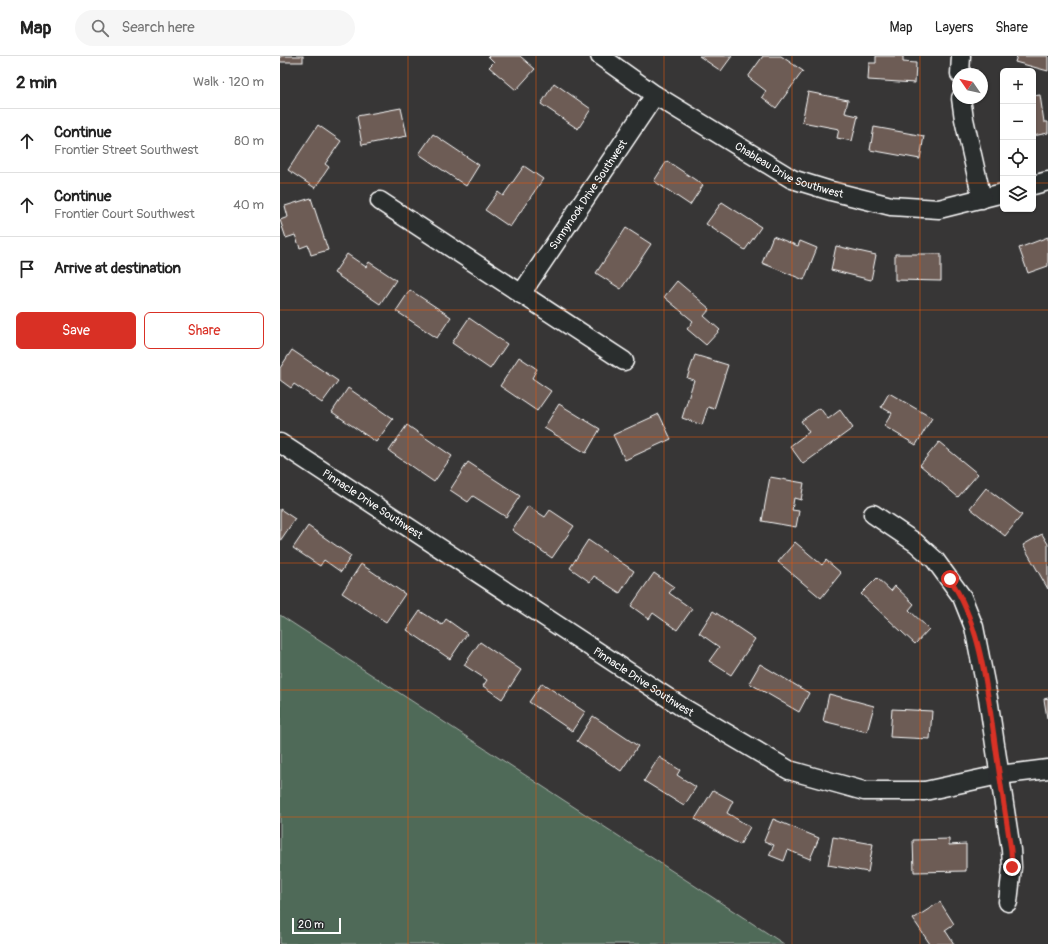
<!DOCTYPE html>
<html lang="en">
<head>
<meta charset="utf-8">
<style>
	:root { --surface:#fff; --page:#f6f6f6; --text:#222; --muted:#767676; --line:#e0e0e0; --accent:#d93025 }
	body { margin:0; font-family:Pangolin,sans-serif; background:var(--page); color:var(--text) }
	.controls { position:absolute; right:12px; top:12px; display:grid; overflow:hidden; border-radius:6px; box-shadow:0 1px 3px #0004 }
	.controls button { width:36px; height:36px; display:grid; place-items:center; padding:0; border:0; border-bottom:1px solid var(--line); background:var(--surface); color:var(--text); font:20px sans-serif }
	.compass { position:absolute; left:672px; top:12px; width:36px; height:36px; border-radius:50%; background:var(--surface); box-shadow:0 1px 3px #0004; rotate:304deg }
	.scale { position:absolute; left:12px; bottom:10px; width:49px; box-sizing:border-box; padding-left:4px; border:2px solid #fff; border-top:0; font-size:11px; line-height:14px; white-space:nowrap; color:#fff; -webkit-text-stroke:3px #2a2d2e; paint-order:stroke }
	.stop { position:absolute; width:12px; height:12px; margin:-9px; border:3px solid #d93025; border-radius:50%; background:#fff }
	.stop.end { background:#d93025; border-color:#fff; box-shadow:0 1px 4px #0008 }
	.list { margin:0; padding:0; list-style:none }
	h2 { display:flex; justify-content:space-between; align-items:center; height:52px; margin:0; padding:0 16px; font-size:17px }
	h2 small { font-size:13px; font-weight:400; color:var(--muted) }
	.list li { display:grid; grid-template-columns:26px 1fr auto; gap:12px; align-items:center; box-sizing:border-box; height:64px; padding:0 16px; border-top:1px solid var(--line) }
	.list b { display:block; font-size:15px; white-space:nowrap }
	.list p { margin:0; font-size:13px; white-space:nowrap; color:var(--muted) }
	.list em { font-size:13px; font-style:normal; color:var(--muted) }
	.actions { display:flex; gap:8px; padding:12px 16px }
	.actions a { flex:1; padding:9px 0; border:1px solid var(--accent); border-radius:6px; text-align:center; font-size:14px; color:var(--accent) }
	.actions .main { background:var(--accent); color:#fff }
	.icon { flex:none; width:22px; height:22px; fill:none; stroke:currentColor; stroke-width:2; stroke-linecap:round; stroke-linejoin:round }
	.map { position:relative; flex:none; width:768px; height:888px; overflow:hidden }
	header { display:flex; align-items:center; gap:24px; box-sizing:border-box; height:56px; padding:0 20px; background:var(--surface); border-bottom:1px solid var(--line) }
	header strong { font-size:19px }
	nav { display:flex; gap:22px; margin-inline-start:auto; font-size:14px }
	.search { width:280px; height:36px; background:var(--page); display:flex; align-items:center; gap:10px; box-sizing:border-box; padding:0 14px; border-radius:22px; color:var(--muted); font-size:15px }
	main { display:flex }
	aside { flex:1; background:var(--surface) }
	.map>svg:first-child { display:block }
</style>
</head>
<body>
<header>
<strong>Map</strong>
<div class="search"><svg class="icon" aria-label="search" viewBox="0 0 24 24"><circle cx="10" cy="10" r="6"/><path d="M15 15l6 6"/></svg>Search here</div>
<nav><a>Map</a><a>Layers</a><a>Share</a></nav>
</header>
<main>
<aside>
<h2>2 min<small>Walk · 120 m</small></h2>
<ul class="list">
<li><svg class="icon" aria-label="ahead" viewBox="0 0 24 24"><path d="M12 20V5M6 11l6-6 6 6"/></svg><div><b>Continue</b><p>Frontier Street Southwest</p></div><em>80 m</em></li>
<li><svg class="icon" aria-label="ahead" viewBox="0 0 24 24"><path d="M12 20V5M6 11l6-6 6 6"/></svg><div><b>Continue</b><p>Frontier Court Southwest</p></div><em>40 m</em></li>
<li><svg class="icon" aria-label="arrive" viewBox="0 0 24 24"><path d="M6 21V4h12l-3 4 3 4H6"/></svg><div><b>Arrive at destination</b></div></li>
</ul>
<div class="actions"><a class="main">Save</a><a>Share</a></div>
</aside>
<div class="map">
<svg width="768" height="888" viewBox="0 0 768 888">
	<rect width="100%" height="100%" fill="#373636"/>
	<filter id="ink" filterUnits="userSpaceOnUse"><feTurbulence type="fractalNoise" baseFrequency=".025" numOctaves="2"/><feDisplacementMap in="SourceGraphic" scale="8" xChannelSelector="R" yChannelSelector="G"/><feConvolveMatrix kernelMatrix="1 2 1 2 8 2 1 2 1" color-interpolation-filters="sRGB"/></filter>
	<g filter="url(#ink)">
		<!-- green -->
		<path fill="#506a59" stroke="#a8b4ac" d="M0,559L504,888H0Z"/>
		<!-- building -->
		<g fill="#6d5c55" stroke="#fff">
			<rect x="0" y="0" width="23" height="6"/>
			<path d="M208,0H240L255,13L236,34L209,11L214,6Z"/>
			<path d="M419,0H452L441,15Z"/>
			<path d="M483,0H501L523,15L496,52L482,41L486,35L468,21Z"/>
			<path d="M596,0H623V6L636,7L635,27L588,24L589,7H596Z"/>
			<path d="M737,0H768V15L735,6Z"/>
			<path d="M274,27L311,53L298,73L261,48Z"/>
			<path d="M528,36L568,44L565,57L578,60L572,85L557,82L559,73L522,66Z"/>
			<path d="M760,39L764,66H768V77L753,80V40Z"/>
			<path d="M121,52L127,80L82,89L77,60Z"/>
			<path d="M38,69L61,85L45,108L49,111L35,132L8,114Z"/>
			<path d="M594,71L644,80L640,103L590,94Z"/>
			<path d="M153,78L199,109L186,130L139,98Z"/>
			<path d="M387,105L423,129L410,149L374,125Z"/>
			<path d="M244,110L263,123L230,171L205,154L218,136L223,140Z"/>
			<path d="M31,142L48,194L31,199L28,189L20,192L15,179L6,182L0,164L8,161L5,150Z"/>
			<path d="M442,146L481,171L465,194L426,168Z"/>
			<path d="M346,172L371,188L341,233L316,217Z"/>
			<path d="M493,180L518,190L520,185L537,192L524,224L482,207Z"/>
			<path d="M768,181V210L748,217L739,192Z"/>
			<path d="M556,190L596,199L591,224L551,214Z"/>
			<path d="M67,198L86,211L89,206L116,224L100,248L54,217Z"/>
			<path d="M615,198H661V225L615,224Z"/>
			<path d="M397,225L430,253L424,260L440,274L426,289L407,273L413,265L384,241Z"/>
			<path d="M130,234L171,261L157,282L116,255Z"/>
			<path d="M189,262L227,288L210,313L172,287Z"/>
			<path d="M12,294L58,325L42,347L14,328L11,332L0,324V312Z"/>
			<path d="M415,299L448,309L434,353L428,351L422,369L402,362L414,324L407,322Z"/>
			<path d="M239,301L257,313L252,322L271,335L257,355L220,330Z"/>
			<path d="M68,332L113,363L96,386L52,356Z"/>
			<path d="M609,337L652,362L636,389L604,370L612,357L601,351Z"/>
			<path d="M279,348L320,373L306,397L264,372Z"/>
			<path d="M540,352L548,363L560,354L573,372L523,408L510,390L529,376L521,365Z"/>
			<path d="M379,358L391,383L345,404L333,379Z"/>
			<path d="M127,369L172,400L154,426L109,395Z"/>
			<path d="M659,386L698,418L678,441L640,409Z"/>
			<path d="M188,406L240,440L226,461L193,440L188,446L170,434Z"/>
			<path d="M490,421L524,427L521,444L514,442L512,454L519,455L516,471L482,465Z"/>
			<path d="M706,432L742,459L725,480L690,452Z"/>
			<path d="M248,450L265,461L270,454L294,470L272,502L232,474Z"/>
			<path d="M0,453L15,463L0,485Z"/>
			<path d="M28,470L71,500L61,516L44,504L40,510L13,492Z"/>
			<path d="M762,478L768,488V533L743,489Z"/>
			<path d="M308,484L354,515L340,537L314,520L310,526L290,512Z"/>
			<path d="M515,486L542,509L546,504L561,517L541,542L498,506Z"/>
			<path d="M81,508L125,538L106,566L62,537Z"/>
			<path d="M374,517L394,531L389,537L412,553L397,574L373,557L369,563L351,550Z"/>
			<path d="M597,522L611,535L615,530L634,548L629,554L649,573L635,588L581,538Z"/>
			<path d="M140,555L162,569L166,563L187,578L170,603L127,574Z"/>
			<path d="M433,555L475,583L451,619L429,605L439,591L419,577Z"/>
			<path d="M200,586L241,614L222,643L203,630L207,624L184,609Z"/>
			<path d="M480,608L529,637L519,656L469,627Z"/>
			<path d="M262,627L305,656L292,675L249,646Z"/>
			<path d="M549,638L594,650L587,676L543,665Z"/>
			<path d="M768,642V662H767L764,643Z"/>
			<path d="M612,653L652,655L650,683L610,681Z"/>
			<path d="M313,660L358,690L341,715L297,685Z"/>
			<path d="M379,701L400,714L397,719L416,731L404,750L364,725Z"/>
			<path d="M433,734L453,745L447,757L470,771L460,789L415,763Z"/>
			<path d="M493,763L539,782L530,803L508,794L504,805L489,799L494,789L484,785Z"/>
			<path d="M553,781L593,788L588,816L548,809Z"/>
			<path d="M669,783V789L686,788V815L634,816L633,784Z"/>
			<path d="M660,846L674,868L665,874L674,888H650L633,863Z"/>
		</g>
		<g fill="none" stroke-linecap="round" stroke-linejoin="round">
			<defs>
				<g id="street">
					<path id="s1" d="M320,0L375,39L512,123L551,135L611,150L659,153L723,137"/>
					<path d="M680,18L681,0"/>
					<path d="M681,42L684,63L702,143"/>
					<path d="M753,129L768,125"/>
					<path d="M100,145L344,305"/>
					<path id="s2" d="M241,238L375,39"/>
					<path id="s3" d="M0,387L402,651L509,714L584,735H645L719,719L768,713"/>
					<path d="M593,458L636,487L655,504L682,541L694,571L708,642L731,794L732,811L728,846"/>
				</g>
			</defs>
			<!-- street casing -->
			<use href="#street" stroke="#fff" stroke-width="21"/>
			<!-- street -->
			<use href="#street" stroke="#2a2d2e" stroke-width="18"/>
		</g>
	</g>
	<g fill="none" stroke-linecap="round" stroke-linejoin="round" filter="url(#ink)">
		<!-- route -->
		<path stroke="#d93025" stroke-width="5" d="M670,523C700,568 706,626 714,680C719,718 725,756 731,794L732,811"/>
	</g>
	<!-- grid -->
	<path fill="none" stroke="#e8590c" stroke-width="1" stroke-opacity="0.55" d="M128,0V888M256,0V888M384,0V888M512,0V888M640,0V888M0,127H723M753,127H768M0,254H768M0,381H768M0,507H768M0,634H768M0,761H768"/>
	<g text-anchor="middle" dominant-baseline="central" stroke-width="3" stroke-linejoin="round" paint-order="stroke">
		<!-- street labels -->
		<g font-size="11" fill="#fff" stroke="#2a2d2e">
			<text stroke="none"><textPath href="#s1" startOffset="222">Chableau Drive Southwest</textPath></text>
			<text stroke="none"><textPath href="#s2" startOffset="120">Sunnynook Drive Southwest</textPath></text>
			<text stroke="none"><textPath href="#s3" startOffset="111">Pinnacle Drive Southwest</textPath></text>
			<text stroke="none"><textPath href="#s3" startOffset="435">Pinnacle Drive Southwest</textPath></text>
		</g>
	</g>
</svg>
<div class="controls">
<button>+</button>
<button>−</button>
<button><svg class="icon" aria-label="locate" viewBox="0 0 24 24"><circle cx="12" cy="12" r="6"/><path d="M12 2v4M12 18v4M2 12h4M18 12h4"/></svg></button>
<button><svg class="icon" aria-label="layers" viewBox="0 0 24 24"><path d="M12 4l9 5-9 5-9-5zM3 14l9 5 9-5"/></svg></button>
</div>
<svg class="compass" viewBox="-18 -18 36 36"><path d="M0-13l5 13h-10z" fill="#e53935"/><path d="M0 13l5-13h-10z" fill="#767676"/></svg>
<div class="scale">20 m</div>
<div class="stop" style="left:670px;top:523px"></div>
<div class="stop end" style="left:732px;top:811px"></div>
</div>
</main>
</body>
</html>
